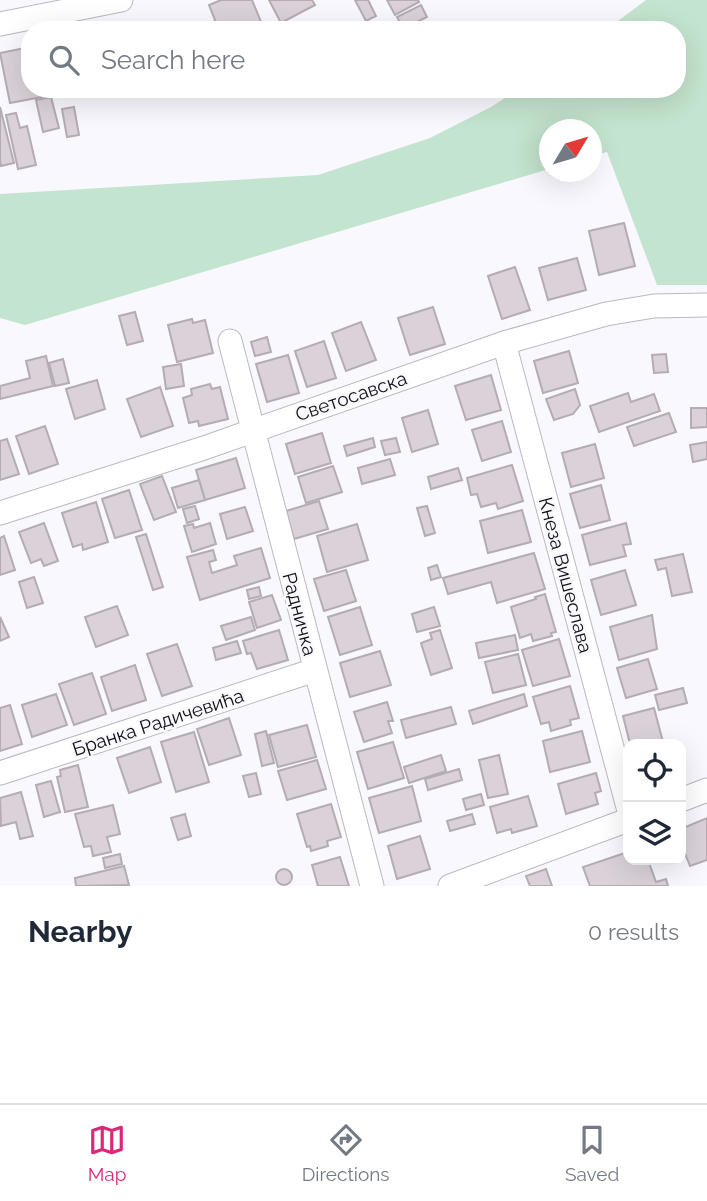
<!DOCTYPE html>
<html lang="en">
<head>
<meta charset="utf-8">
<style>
	:root { --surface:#fff; --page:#f2f2f3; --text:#1f2937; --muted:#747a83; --line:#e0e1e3; --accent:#db2777 }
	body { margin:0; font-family:Raleway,sans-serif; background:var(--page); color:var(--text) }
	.controls { position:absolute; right:21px; bottom:21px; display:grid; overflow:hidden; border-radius:14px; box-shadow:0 7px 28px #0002 }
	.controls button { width:63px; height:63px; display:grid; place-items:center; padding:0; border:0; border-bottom:2px solid var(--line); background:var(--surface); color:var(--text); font:35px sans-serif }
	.compass { position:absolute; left:539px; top:119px; width:63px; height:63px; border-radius:50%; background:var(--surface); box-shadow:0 7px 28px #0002; rotate:52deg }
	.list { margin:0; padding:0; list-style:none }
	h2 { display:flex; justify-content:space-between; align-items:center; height:91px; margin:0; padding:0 28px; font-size:30px }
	h2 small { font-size:23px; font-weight:400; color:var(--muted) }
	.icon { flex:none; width:38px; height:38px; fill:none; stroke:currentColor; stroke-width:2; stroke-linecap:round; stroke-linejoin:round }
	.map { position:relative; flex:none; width:707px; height:886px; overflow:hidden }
	.search { position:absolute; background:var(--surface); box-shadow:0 7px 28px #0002; left:21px; right:21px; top:21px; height:77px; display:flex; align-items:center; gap:18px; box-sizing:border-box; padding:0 24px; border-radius:28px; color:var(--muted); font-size:26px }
	.sheet { height:217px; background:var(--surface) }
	nav { display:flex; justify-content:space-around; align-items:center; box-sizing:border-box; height:98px; border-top:2px solid var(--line); background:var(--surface); font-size:19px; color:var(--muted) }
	nav a { display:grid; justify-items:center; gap:4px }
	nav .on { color:var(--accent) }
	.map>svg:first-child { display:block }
</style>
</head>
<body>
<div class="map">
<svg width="707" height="886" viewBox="0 0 707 886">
	<rect width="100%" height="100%" fill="#f9f8fe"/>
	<!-- green -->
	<path fill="#c3e4ce" d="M646,0H707V285H657L607,152L592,156V130H550L549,169L25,325L0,318V194L318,175L430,138L491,107L519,89H677V30H606Z"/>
	<!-- building -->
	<g fill="#dad2d8" stroke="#b4acb2" stroke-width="2">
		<path d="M221,0H252L264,29L219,30L209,5Z"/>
		<path d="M269,0H312L315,5L281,23Z"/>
		<path d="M355,0H368L376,16L366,21Z"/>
		<path d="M387,0H418L419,2L395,15Z"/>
		<path d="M421,5L427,17L403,29L397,17Z"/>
		<path d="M30,47V89H45L47,96L10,103L0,53Z"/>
		<path d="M51,97L59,128L43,132L36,100Z"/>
		<path d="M0,107L14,163L1,166L0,161Z"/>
		<path d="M74,107L79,135L67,137L62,109Z"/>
		<path d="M16,113L20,128L27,126L36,165L18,169L6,115Z"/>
		<path d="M624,223L635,266L599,275L589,231Z"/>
		<path d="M577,258L586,290L548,300L539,268Z"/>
		<path d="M515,267L530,310L502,319L488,276Z"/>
		<path d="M433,307L445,344L410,355L398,318Z"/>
		<path d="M135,312L143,341L127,345L119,316Z"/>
		<path d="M192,319L193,323L205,320L213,353L177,362L168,325Z"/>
		<path d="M361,322L376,360L346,371L332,333Z"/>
		<path d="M267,337L271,352L255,356L251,342Z"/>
		<path d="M324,341L336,378L307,387L295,351Z"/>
		<path d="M569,351L578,383L543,393L534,361Z"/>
		<path d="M666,354L668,372L654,373L652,355Z"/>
		<path d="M288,355L299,393L267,402L256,364Z"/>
		<path d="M46,356L53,386L0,399V386L30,378L26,361Z"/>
		<path d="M63,359L69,383L55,386L49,363Z"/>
		<path d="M181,364L184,386L166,389L163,367Z"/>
		<path d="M491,375L501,410L466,420L455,386Z"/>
		<path d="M97,380L105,409L75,419L66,389Z"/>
		<path d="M210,384L212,389L220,387L228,419L199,426L198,421L189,423L183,398L192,395L191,389Z"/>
		<path d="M160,387L173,426L141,437L127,399Z"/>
		<path d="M575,389L580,405L573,414L554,420L546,399Z"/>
		<path d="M628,393L631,402L654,394L660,411L599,432L590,406Z"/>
		<path d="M691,408H707V427L691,428Z"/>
		<path d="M428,410L438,444L412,452L402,418Z"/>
		<path d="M669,413L676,432L634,446L627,427Z"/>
		<path d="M502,421L511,452L482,461L472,430Z"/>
		<path d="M45,426L58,464L29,474L16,436Z"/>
		<path d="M322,433L331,463L295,474L286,444Z"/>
		<path d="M373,438L375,447L347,456L344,446Z"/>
		<path d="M396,438L400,452L385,455L381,441Z"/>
		<path d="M7,439L19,474L0,480V441Z"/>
		<path d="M707,442V459L693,462L690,445Z"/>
		<path d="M595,444L604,478L571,487L562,453Z"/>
		<path d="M236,458L245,488L205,500L196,470Z"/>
		<path d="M390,459L395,475L362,484L358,468Z"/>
		<path d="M512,465L523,501L498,509L496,503L481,507L477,494L471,495L467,478Z"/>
		<path d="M333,466L342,492L306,503L298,477Z"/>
		<path d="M458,468L462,480L431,489L428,477Z"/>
		<path d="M162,476L176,512L154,520L140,484Z"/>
		<path d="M199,480L205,500L178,508L172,488Z"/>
		<path d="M601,485L610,520L580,528L570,494Z"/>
		<path d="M129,490L142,530L115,538L102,499Z"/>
		<path d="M319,501L328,529L294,539L286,511Z"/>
		<path d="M96,502L108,542L83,550L82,544L73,547L62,513Z"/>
		<path d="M195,506L199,519L187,523L183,509Z"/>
		<path d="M427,506L435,533L425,536L417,508Z"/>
		<path d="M245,507L253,531L227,539L220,514Z"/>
		<path d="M522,510L531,542L488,553L480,521Z"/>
		<path d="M44,523L58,561L44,566L41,559L31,563L19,532Z"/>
		<path d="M210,523L216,544L192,552L184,526L193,524L194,528Z"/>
		<path d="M626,523L631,544L623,545L626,556L590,565L582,535Z"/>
		<path d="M357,524L368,560L327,572L317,536Z"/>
		<path d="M146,534L163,587L153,590L136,537Z"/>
		<path d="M4,536L15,570L0,575V538Z"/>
		<path d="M261,548L270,578L200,600L187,557L213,550L216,560L209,562L212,573L237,565L234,556Z"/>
		<path d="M534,553L545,589L497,603L491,582L448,594L443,578Z"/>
		<path d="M683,554L692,592L672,596L666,568L658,570L655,560Z"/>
		<path d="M437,565L441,577L431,580L428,568Z"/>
		<path d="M346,570L356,601L324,611L314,579Z"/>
		<path d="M625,570L636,605L601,615L591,580Z"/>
		<path d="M34,577L43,603L27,608L19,582Z"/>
		<path d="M259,587L261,596L249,599L247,590Z"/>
		<path d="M545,594L556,632L551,633L552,636L533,641L531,634L520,638L511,607L536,599L535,597Z"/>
		<path d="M272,595L281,620L257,628L249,602Z"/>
		<path d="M117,606L128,635L96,647L85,617Z"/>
		<path d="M360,607L372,645L340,655L328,617Z"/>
		<path d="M434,607L440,626L417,632L412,614Z"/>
		<path d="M652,615L657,649L619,660L610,627Z"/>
		<path d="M0,617L9,637L0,641Z"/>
		<path d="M251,617L255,630L226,640L221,626Z"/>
		<path d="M279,630L288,660L257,669L251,653L247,654L243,641Z"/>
		<path d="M440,630L452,668L431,675L421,643L432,639L430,633Z"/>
		<path d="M515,635L518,650L479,658L476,643Z"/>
		<path d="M559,639L570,676L533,686L522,650Z"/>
		<path d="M237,641L241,653L216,660L213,648Z"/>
		<path d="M177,644L192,686L162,696L147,654Z"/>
		<path d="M380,651L391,685L350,697L340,663Z"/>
		<path d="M518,654L526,685L493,693L485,662Z"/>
		<path d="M648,659L657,689L626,698L617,668Z"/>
		<path d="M135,665L146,700L112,711L101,677Z"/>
		<path d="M92,673L106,714L74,725L59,684Z"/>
		<path d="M570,686L579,718L570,720L571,725L551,731L549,722L541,724L533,697Z"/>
		<path d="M683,688L687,703L659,710L655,695Z"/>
		<path d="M56,694L67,725L32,737L22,705Z"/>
		<path d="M524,694L527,706L473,724L469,711Z"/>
		<path d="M387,702L393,721H388L392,733L364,742L354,712Z"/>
		<path d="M10,705L22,744L0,751V708Z"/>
		<path d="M451,707L456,724L406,738L401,720Z"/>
		<path d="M654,708L663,742L652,744H630L623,716Z"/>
		<path d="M229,718L241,755L209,765L197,729Z"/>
		<path d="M307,725L316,757L278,767L269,735Z"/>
		<path d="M266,731L274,763L262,766L255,734Z"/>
		<path d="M582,731L590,762L550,772L543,741Z"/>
		<path d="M194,732L209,782L176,792L161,742Z"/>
		<path d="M393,742L404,778L368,789L357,752Z"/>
		<path d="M150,747L161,782L129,793L117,758Z"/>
		<path d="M441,755L446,771L409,783L404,767Z"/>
		<path d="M499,755L508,794L488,798L479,760Z"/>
		<path d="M317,760L326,789L287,800L278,771Z"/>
		<path d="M78,765L88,807L65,812L57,777L61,776L60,770Z"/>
		<path d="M459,769L462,780L428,790L425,779Z"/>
		<path d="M256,773L261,794L249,797L243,776Z"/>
		<path d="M596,773L601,791L595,793L598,804L566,814L558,784Z"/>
		<path d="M51,781L60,812L44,817L36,785Z"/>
		<path d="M412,786L421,821L379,833L369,798Z"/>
		<path d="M21,792L33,836L20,839L16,822L1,826L0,798Z"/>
		<path d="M481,794L484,805L466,810L463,799Z"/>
		<path d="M528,796L537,826L512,833L511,829L497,833L490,807Z"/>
		<path d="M331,804L341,837L327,841L328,846L311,851L310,846L307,847L297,814Z"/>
		<path d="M113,805L120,834L107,837L111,852L93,856L91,846L84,847L75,814Z"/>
		<path d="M185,814L191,836L178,840L171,818Z"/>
		<path d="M472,814L475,824L450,831L447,821Z"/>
		<path d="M707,818V860L690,866L681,843V829Z"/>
		<path d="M420,836L430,869L397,879L388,846Z"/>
		<path d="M628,852V860H648L656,882L666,879L668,886H590L583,867Z"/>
		<path d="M120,854L122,864L105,868L103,858Z"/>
		<path d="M340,857L349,886H318L312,865Z"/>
		<path d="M124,866L129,885L76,886L75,878Z"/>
		<path d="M546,869L552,886H530L526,876Z"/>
		<circle cx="284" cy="877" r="8"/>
	</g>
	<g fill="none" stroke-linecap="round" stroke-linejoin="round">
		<defs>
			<g id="minor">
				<path d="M0,24L121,0"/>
				<path d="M230,341L372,886"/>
				<path d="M504,343L628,807"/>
				<path d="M0,513L204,448L504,343L606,314L654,306L707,305"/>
				<path d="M0,773L315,670"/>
				<path d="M681,800L707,790"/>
				<path d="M450,886L628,820"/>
			</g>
		</defs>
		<!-- minor casing -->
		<use href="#minor" stroke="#bbb8c1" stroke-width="25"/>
		<!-- minor -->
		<use href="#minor" stroke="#fff" stroke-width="23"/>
	</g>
	<g text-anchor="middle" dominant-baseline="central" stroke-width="5" stroke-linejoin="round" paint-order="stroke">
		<!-- street labels -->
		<g font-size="19" fill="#0f0e11" stroke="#f9f8fe">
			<text transform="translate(351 396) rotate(-19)">Светосавска</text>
			<text transform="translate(566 575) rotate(75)">Кнеза Вишеслава</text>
			<text transform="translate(300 614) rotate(75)">Радничка</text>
			<text transform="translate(158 722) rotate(-18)">Бранка Радичевића</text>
		</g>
	</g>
</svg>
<div class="controls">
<button><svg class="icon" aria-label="locate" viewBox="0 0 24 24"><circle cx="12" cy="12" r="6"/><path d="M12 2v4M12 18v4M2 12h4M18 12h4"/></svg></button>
<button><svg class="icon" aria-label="layers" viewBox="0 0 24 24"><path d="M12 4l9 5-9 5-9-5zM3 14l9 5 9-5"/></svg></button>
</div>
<svg class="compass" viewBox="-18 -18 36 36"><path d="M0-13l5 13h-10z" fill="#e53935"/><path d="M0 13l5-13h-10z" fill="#747a83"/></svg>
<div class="search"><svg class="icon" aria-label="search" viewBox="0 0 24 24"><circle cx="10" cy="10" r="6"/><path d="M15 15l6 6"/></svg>Search here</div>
</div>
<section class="sheet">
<h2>Nearby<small>0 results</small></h2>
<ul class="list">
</ul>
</section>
<nav>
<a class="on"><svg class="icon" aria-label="map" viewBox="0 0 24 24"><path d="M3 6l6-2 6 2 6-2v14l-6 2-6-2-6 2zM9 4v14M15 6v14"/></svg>Map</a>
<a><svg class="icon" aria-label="directions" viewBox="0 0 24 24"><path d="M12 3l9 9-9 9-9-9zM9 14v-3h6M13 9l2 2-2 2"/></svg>Directions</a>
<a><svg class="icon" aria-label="saved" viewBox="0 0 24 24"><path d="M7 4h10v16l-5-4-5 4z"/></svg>Saved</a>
</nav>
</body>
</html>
